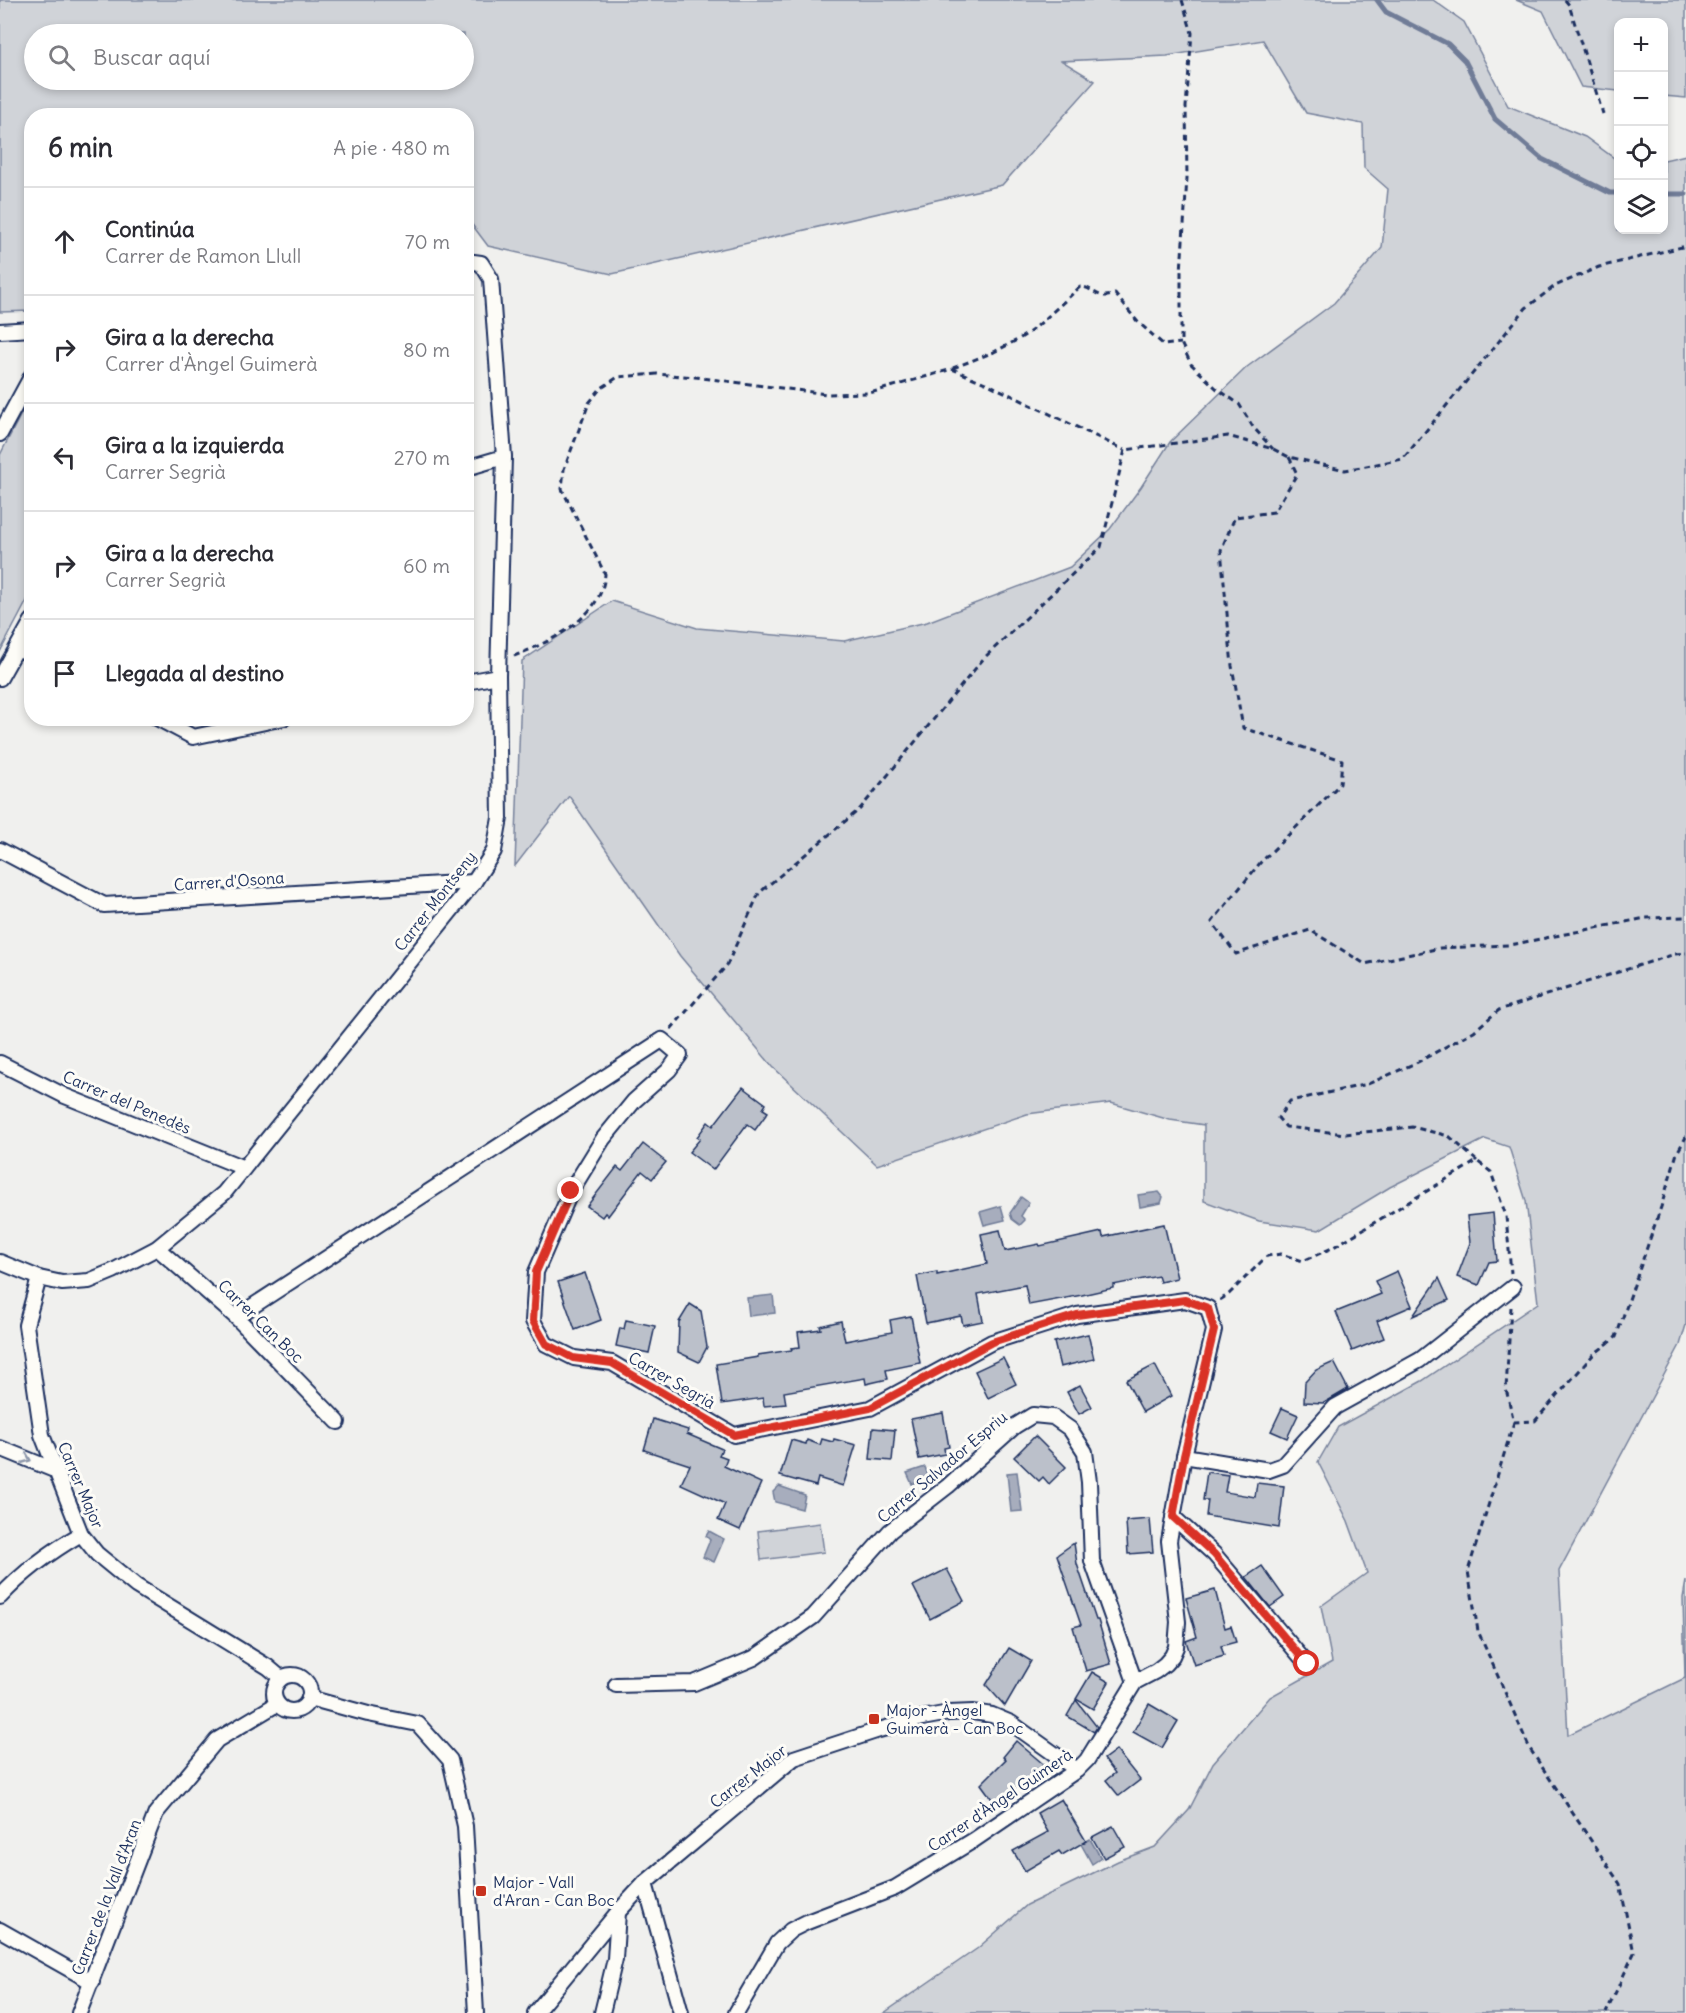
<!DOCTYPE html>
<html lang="es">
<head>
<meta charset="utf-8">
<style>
	:root { --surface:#fff; --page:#f7f7f7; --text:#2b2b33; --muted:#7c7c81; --line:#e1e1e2 }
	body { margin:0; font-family:Delius,sans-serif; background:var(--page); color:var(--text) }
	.controls { position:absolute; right:18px; top:18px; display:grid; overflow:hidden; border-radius:12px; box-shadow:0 3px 9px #0003 }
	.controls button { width:54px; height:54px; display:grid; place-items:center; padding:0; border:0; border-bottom:2px solid var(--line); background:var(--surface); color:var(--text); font:30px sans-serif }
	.stop { position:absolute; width:18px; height:18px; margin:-14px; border:4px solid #d93025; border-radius:50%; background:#fff }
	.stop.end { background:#d93025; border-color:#fff; box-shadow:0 2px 6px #0008 }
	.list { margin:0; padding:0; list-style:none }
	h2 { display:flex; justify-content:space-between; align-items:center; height:78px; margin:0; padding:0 24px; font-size:26px }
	h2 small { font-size:20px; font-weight:400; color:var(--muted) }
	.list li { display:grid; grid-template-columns:39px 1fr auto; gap:18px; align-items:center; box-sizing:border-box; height:108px; padding:0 24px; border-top:2px solid var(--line) }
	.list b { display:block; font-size:22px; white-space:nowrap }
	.list p { margin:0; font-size:20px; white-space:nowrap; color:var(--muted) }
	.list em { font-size:20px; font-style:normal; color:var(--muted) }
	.icon { flex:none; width:33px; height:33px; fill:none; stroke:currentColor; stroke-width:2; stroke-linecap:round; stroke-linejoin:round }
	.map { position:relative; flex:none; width:1686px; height:2013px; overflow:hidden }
	.search { position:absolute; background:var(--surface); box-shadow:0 3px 9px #0003; left:24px; top:24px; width:450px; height:66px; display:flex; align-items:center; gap:15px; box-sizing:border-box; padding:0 21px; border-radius:33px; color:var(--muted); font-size:22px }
	.panel { position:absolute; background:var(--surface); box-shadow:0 3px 9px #0003; left:24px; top:108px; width:450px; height:618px; border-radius:24px }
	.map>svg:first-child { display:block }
</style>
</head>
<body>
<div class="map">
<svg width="1686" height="2013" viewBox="0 0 1686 2013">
	<rect width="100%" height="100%" fill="#f0f0ee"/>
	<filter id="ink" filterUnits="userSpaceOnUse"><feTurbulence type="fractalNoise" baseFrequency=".0167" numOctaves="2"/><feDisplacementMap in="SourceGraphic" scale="12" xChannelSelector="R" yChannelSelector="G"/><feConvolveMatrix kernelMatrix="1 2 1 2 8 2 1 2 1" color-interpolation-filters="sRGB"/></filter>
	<g filter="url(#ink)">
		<!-- green -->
		<g fill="#d0d3d8" stroke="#76819b" stroke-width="1.5" fill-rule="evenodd">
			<path d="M0,0H1433L1464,22L1508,106L1585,137L1618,161V230H1664V160L1686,155V1325L1680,1345L1559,1571L1568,1735L1685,1678L1683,1598L1686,1581V2013H884L978,1948L1027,1905L1118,1861L1155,1847L1189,1810L1213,1763L1270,1697L1332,1662L1321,1606L1367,1573L1348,1521L1318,1462L1338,1427L1422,1381L1538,1303L1526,1201L1509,1147L1485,1139L1390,1187L1319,1230L1259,1221L1204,1201V1125L1170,1120L1111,1103L1027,1114L877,1165L773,1067L680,956L569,796L515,866L522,661L612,601L697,628L844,641L927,622L1070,567L1110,529L1141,487L1170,442L1247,367L1334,303L1382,248L1388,189L1364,168L1363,124L1306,113L1263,40L1167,56L1062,61L1095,81L1002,185L612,274L488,246L467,218L466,116H32L31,311L0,312ZM34,34H464V80H34Z"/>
			<path d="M1516,0H1686V98L1664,96V22H1618V91L1581,87L1543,11Z"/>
			<path d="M31,395V593L0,652V455Z"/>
			<path d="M820,1523L824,1552L761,1560L758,1531Z"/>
		</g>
		<!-- water -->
		<g fill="#a7adbd" stroke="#6f7b97" stroke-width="1.5">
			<path d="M1159,1192L1163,1197L1161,1203L1140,1207L1138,1195Z"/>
			<path d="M1021,1197L1029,1203L1021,1216L1025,1220L1020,1225L1012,1219L1010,1213Z"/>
			<path d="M1001,1206L1005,1220L984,1225L980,1212Z"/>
			<path d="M773,1295L775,1313L749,1316L747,1298Z"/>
			<path d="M925,1467L929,1478L912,1484L907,1473Z"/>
			<path d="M1017,1472L1022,1511L1011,1512L1007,1473Z"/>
			<path d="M779,1486L805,1495L802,1509L775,1502L773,1492Z"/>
			<path d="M709,1531L724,1539L714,1562L703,1557L710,1540L706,1536Z"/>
			<path d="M1090,1839L1101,1858L1092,1864L1081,1844Z"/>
		</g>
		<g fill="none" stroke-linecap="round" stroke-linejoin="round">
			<!-- stream -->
			<g stroke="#6f7b97" stroke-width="5">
				<path d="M1377,0L1386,12L1448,44L1465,61L1495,119L1542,159L1610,193H1618"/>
				<path d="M1664,194H1686"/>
			</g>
		</g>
		<!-- building -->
		<g fill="#bbc0ca" stroke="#1b2f5e" stroke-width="1.5">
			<path d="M743,1087L766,1104L763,1109L768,1112L755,1130L747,1124L713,1170L689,1152L700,1139L697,1137L708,1122L713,1126Z"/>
			<path d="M643,1144L666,1162L652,1179L642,1171L608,1216L605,1213L602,1217L587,1206L617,1167L622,1171Z"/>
			<path d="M1493,1213L1497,1261L1489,1262L1479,1285L1457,1277L1470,1243L1467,1216Z"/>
			<path d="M1164,1224L1177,1278L1160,1282L1158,1276L1113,1285V1288L1082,1295L1029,1305L1025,1285L978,1294L983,1321L963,1325L961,1316L926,1323L917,1276L937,1272V1275L987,1264L981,1234L1000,1230L1005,1251L1039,1244L1040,1246L1102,1232L1103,1237Z"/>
			<path d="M1397,1271L1412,1306L1377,1321L1384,1338L1352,1351L1336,1312L1381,1294L1375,1281Z"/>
			<path d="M585,1273L601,1320L575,1330L558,1282Z"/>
			<path d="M1439,1278L1449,1300L1413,1316Z"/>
			<path d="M690,1304L701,1311L707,1347L699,1362L678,1352L679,1322Z"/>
			<path d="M911,1316L920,1363L886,1370L888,1379L866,1384L865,1378L784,1392L786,1404L764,1406L763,1398L722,1404L716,1364L758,1357V1355L792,1350L791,1348L800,1347L798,1332L821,1329L820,1326L841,1321L845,1341L892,1332L890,1320Z"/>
			<path d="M626,1320L655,1326L649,1353L616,1346L620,1328L624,1329Z"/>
			<path d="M1088,1334L1094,1359L1060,1367L1054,1342Z"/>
			<path d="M1003,1358L1016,1384L988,1398L975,1371Z"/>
			<path d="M1334,1362L1348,1389L1324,1403L1304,1402L1305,1382L1316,1370Z"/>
			<path d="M1155,1365L1171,1396L1143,1412L1126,1380Z"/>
			<path d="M1080,1385L1092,1407L1079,1414L1067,1392Z"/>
			<path d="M1282,1408L1298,1415L1287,1438L1271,1431Z"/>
			<path d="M943,1413L949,1447L944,1448L945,1454L919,1459L911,1419Z"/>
			<path d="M653,1419L688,1430L687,1434L722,1449L719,1455L727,1458L724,1466L761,1483L740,1530L718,1520L725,1504L681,1484L690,1465L644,1450Z"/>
			<path d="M873,1428L895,1430L892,1461L870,1459Z"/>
			<path d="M1035,1436L1066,1467L1049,1484L1043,1477L1039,1481L1014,1457Z"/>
			<path d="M822,1439L833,1442L834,1439L856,1445L843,1486L818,1478L816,1486L780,1476L791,1440L806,1444L807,1440L820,1445Z"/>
			<path d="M1207,1472L1228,1475L1225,1492L1255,1497L1257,1483L1284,1486L1279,1528L1206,1516L1208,1500H1203Z"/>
			<path d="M1150,1519L1153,1552L1128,1554L1126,1521Z"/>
			<path d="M1074,1543L1077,1564L1096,1620H1098L1111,1664L1086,1671L1073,1627L1081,1625L1057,1555Z"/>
			<path d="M1262,1566L1284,1597L1270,1607L1246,1577Z"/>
			<path d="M947,1569L964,1601L930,1619L913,1586Z"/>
			<path d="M1215,1590L1225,1628L1231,1626L1236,1642L1221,1646L1224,1656L1194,1665L1186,1641L1197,1637L1186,1598Z"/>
			<path d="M1009,1648L1031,1661L1005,1706L986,1685Z"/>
			<path d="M1092,1672L1109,1682L1093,1709L1076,1699Z"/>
			<path d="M1076,1700L1097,1727L1094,1732L1067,1716Z"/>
			<path d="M1149,1704L1178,1721L1162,1748L1133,1732Z"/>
			<path d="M1016,1741L1048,1768L1035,1783L1028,1777L997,1806L981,1784L1006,1759L1003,1757Z"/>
			<path d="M1116,1750L1140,1780L1119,1796L1106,1780L1115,1773L1104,1759Z"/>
			<path d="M1061,1799L1086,1841L1062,1855L1059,1851L1025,1871L1013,1851L1048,1832L1037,1813Z"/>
			<path d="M1113,1826L1125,1847L1104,1858L1092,1837Z"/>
		</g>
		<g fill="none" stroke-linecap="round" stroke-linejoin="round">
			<defs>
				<g id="minor">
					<path d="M0,331L32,329"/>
					<path d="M0,434L32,375"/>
					<path d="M466,468L504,457"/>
					<path d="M17,648L32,655"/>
					<path d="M0,678L32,621"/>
					<path d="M466,682L498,676"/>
					<path d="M157,718L193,737L284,718"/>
					<path d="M0,850L104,905L474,882"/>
					<path d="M0,1063L65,1096L244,1168"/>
					<path d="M157,1248L236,1317L338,1422"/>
					<path d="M0,1262L39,1278L62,1283L89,1281L113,1271L157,1248L224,1193L474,882L494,851L500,818L498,676L504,457L491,279L481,263L466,261"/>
					<path d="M39,1278L26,1325L42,1435L81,1534L97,1554L136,1586L268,1667L281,1678"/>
					<path d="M236,1317L662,1040L680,1055L669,1070L634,1101L603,1139L571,1191L536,1272L533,1321L546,1344L574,1358L612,1363L734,1435L870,1408L992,1342L1077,1315L1185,1300L1208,1308L1214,1330L1184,1456L1169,1541L1178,1622L1176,1647L1172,1656L1165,1664L1156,1671L1135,1682L1087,1760L1077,1770L974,1840L895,1888L807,1922L791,1930L777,1943L736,2013"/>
					<path d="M0,1448L54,1470"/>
					<path d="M1184,1456L1269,1470L1283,1465L1335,1407L1420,1360L1513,1287"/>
					<path d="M1173,1517L1214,1554L1307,1664"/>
					<path d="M0,1597C24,1571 50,1552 81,1534"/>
					<circle cx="292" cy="1693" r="18"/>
					<path d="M616,1685L694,1683L754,1658L813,1617L890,1531L948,1486L1015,1426L1033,1415L1053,1417L1070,1429L1085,1452L1089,1482L1092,1561L1135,1682"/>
					<path d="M309,1698L368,1714L418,1724L450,1760L465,1826L476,2013"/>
					<path d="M645,1883L681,2013"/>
					<path d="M0,1930L92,1982"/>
					<path d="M79,2013L156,1813L217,1740L277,1704"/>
					<path d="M535,2013L618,1912L645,1883L794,1758L879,1730L922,1718L949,1713L973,1712L992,1715L1011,1723L1077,1770"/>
					<path d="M602,2013L615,1959L618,1912"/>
				</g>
			</defs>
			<!-- minor casing -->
			<use href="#minor" stroke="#1b2f5e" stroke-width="18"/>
			<!-- path -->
			<g stroke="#1b2f5e" stroke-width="3" stroke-dasharray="6 4.5" stroke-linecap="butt">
				<path d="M1182,0L1192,33L1186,107L1187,178L1181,272V343L1191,364L1216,388L1239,404L1253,427L1273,449"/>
				<path d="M1565,0L1569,5L1603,114"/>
				<path d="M953,368L994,352L1019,339L1034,329L1080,287C1095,287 1096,301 1115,294L1137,321L1164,345L1181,343"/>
				<path d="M1289,457L1297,474L1274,512L1235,517L1221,550L1232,666L1243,728L1342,760L1340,784L1260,863L1212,922L1236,954L1310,930L1365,964L1440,948L1510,945L1646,918L1686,917"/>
				<path d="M514,656C550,642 602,618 605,574L562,489L564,469L589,403L600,389L618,377L657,374L695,377L827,394L870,393L952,369L990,385L1124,450"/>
				<path d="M671,1029L727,965L759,893L860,809L984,658L1101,547L1125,450L1228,436L1273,449L1289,457L1345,470L1403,459L1526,308L1555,286L1599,267L1686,246"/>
				<path d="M1477,1161L1449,1136L1412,1127L1345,1134L1286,1127L1278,1118L1290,1101L1368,1084L1418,1062L1474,1031L1499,1010L1675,954L1686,953"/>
				<path d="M1220,1300L1229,1294L1267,1256L1281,1254L1303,1261L1332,1248L1477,1161L1491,1172L1506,1216L1511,1273"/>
				<path d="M1511,1307L1506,1389L1514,1422L1535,1421L1593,1355L1616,1337L1661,1207L1677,1153L1686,1137"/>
				<path d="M1514,1422L1468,1571L1478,1631L1530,1749L1620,1884L1634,1953L1606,2013"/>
			</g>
			<!-- minor -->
			<use href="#minor" stroke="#fdfcf7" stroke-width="14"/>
		</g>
		<!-- one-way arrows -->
		<defs><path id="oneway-chevron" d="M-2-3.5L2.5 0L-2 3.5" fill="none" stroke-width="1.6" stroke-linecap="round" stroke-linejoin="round" transform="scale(1.5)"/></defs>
		<use stroke="#8c96aa" href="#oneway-chevron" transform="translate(27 1459) rotate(22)"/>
	</g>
	<g fill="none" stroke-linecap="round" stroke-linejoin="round" filter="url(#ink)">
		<!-- route -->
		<path stroke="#d93025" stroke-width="8" d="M571,1191L536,1272L533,1321L546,1344L573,1358L612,1363L734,1435L870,1408L992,1342L1077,1315L1185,1300L1208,1308L1214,1330L1184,1456L1173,1517L1214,1554L1307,1664"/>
	</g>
	<!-- markers -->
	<g fill="#c8321e" stroke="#fdfcf7" stroke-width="2">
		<rect x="868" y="1713" width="12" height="12" rx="3"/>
		<rect x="475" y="1885" width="12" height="12" rx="3"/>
	</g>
	<g text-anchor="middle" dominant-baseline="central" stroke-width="6" stroke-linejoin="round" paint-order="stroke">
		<!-- street labels -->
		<g font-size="16" fill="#1b2f5e" stroke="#fdfcf7">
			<text transform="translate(229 881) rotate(-4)">Carrer d'Osona</text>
			<text transform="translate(435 901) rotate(-52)">Carrer Montseny</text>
			<text transform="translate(127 1102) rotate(23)">Carrer del Penedès</text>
			<text transform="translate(261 1321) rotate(44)">Carrer Can Boc</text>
			<text transform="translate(672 1380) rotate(30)">Carrer Segrià</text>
			<text transform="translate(942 1467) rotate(-40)">Carrer Salvador Espriu</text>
			<text transform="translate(81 1485) rotate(67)">Carrer Major</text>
			<text transform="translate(748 1776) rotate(-38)">Carrer Major</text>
			<text transform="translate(1000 1800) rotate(-34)">Carrer d'Àngel Guimerà</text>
			<text transform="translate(106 1897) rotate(-69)">Carrer de la Vall d'Aran</text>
		</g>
		<!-- poi labels -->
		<g font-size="16" fill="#1b2f5e" stroke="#fdfcf7" text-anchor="start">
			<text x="886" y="1710">Major - Àngel<tspan x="886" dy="18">Guimerà - Can Boc</tspan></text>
			<text x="493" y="1882">Major - Vall<tspan x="493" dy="18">d'Aran - Can Boc</tspan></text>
		</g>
	</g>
</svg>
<div class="controls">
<button>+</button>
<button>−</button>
<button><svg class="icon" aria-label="locate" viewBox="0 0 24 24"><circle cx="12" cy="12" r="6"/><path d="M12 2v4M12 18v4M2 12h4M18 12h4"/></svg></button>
<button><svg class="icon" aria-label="layers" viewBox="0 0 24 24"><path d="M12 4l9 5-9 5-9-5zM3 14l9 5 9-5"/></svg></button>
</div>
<div class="stop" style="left:1307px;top:1664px"></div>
<div class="stop end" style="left:571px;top:1191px"></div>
<div class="search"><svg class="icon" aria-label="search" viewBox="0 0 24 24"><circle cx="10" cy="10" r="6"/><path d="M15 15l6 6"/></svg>Buscar aquí</div>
<section class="panel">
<h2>6 min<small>A pie · 480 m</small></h2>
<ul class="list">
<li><svg class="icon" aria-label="ahead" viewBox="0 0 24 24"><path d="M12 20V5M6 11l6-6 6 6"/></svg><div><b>Continúa</b><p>Carrer de Ramon Llull</p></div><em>70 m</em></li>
<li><svg class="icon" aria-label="right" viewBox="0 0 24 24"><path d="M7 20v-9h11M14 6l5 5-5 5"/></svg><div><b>Gira a la derecha</b><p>Carrer d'Àngel Guimerà</p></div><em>80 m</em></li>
<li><svg class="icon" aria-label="left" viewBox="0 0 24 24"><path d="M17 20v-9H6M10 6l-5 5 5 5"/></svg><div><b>Gira a la izquierda</b><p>Carrer Segrià</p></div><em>270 m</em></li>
<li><svg class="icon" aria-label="right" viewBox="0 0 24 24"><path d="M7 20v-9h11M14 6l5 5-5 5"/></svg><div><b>Gira a la derecha</b><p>Carrer Segrià</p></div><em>60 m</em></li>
<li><svg class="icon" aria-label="arrive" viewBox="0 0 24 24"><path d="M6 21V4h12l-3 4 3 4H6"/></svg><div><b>Llegada al destino</b></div></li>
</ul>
</section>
</div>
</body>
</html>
